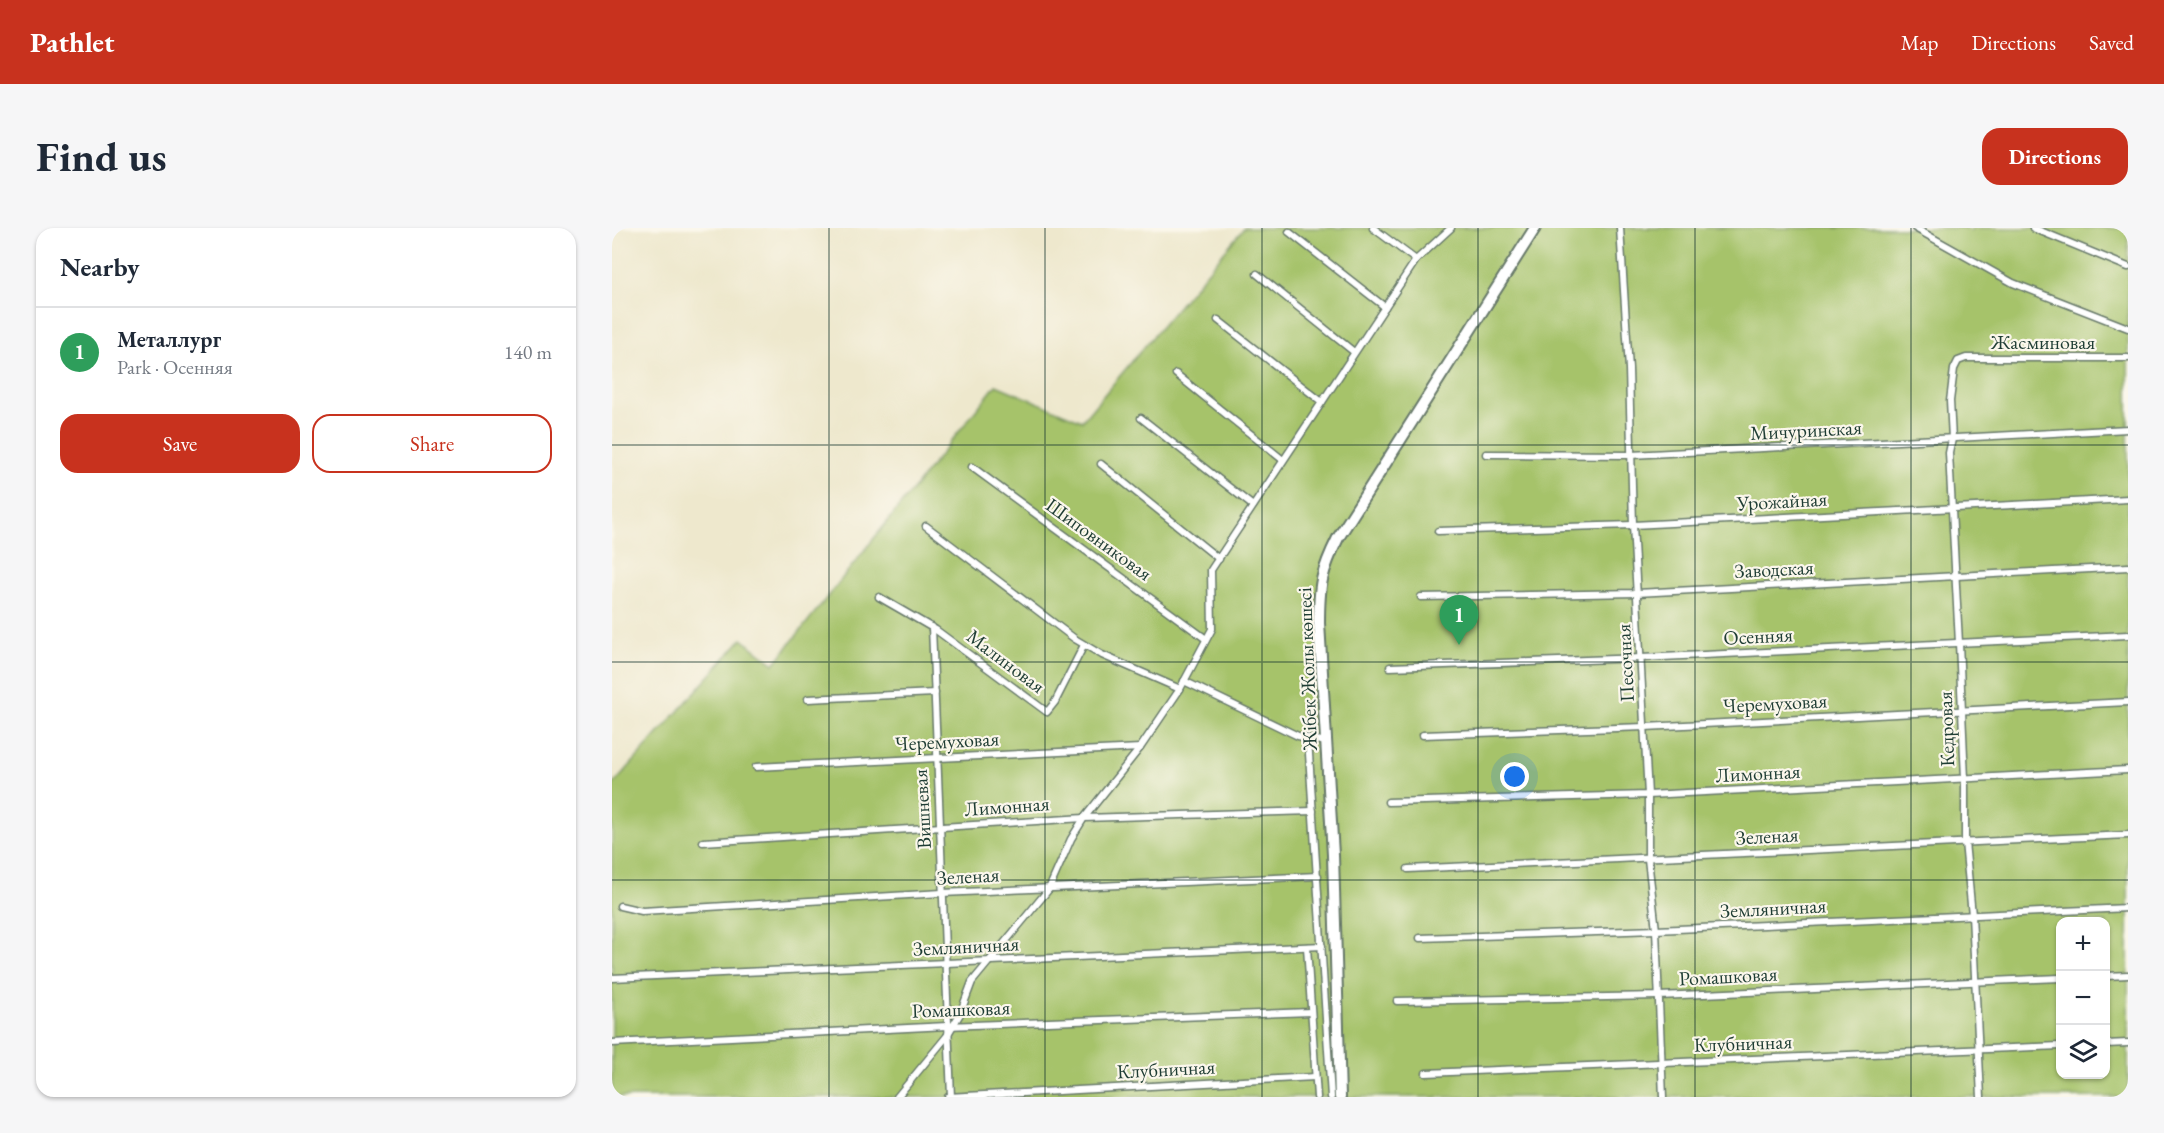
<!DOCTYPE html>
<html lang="en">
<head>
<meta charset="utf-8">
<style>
	:root { --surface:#fff; --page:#f6f6f7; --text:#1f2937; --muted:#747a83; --line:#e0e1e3; --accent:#c8321e }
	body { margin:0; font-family:"EB Garamond",serif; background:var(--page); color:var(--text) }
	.controls { position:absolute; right:18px; bottom:18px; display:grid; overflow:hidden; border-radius:12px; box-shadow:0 2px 4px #0004 }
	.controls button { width:54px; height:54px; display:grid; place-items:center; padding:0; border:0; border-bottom:2px solid var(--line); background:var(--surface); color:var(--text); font:30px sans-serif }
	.you { position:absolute; left:903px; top:549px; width:21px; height:21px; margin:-15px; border:4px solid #fff; border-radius:50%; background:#1a73e8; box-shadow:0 0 0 9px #1a73e833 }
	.badge { display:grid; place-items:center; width:39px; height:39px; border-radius:50%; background:var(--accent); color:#fff; font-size:20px; font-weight:700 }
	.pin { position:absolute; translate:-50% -50px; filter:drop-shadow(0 2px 3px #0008) }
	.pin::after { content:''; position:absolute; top:32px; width:21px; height:18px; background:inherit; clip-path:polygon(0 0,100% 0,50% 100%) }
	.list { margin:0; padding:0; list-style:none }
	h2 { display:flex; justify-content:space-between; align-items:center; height:78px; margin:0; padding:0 24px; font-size:26px }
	h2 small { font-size:20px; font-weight:400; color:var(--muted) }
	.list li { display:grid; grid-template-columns:39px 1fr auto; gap:18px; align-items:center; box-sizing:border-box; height:90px; padding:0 24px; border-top:2px solid var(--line) }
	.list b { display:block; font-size:22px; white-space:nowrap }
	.list p { margin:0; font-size:20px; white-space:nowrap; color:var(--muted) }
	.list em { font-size:20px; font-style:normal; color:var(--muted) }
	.actions { display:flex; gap:12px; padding:18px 24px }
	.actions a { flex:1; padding:14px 0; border:2px solid var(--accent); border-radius:18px; text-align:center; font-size:21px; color:var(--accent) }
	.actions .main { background:var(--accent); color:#fff }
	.icon { flex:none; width:33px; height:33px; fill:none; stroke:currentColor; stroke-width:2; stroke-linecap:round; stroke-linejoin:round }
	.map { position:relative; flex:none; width:1516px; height:869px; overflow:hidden; border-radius:18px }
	header { display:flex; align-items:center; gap:36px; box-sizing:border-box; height:84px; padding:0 30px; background:var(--accent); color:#fff }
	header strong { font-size:28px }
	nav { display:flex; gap:33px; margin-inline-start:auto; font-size:21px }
	.intro { display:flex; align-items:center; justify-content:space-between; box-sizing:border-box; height:144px; padding:0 36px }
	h1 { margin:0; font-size:42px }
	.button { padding:15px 27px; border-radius:18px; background:var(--accent); color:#fff; font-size:21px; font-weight:700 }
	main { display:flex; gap:36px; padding:0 36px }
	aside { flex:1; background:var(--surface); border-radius:18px; box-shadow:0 2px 4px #0004 }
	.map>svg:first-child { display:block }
</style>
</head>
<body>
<header>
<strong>Pathlet</strong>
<nav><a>Map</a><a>Directions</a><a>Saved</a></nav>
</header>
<div class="intro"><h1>Find us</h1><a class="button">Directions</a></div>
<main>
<aside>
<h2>Nearby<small></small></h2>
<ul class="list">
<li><span class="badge" style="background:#2e9e5b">1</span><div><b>Металлург</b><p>Park · Осенняя</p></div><em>140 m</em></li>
</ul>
<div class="actions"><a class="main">Save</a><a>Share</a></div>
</aside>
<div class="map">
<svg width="1516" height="869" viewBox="0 0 1516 869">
	<rect width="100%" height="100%" fill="#fbf7ec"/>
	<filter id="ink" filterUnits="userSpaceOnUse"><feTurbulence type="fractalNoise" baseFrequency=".0167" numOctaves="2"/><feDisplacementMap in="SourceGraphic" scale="12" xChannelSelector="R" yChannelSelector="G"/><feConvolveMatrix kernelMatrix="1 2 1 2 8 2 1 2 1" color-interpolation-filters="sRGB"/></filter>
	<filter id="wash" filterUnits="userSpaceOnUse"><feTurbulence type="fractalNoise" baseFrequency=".008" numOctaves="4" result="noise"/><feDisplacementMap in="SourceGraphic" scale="24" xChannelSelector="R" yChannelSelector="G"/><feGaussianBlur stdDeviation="1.35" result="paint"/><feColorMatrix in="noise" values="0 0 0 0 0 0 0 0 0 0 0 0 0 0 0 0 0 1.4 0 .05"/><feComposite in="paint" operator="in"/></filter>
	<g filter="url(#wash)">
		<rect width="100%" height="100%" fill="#eee8cd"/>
		<!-- green -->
		<path fill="#a6c36b" stroke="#628050" stroke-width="1.5" fill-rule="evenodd" d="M632,0H1352L1359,3L1360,0H1516V869H0V558L130,411L162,436L384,157L470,193ZM1448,694H1494V846H1448Z"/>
	</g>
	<g filter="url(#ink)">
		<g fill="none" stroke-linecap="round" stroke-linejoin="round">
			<defs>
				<g id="street">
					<path d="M761,0L804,32"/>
					<path d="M1008,0L1017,141L1021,297L1036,567V631L1044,702L1051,869"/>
					<path d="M1303,0L1401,55L1516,100"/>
					<path d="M1421,0L1516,39"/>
					<path d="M677,4L773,79"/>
					<path d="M645,46L742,124"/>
					<path d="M606,92L710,174"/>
					<path d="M564,146L671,232"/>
					<path d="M529,190L641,278"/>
					<path d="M874,226L1019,227L1516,201"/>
					<path d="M489,236L607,331"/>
					<path d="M360,239L594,411"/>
					<path d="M314,298L463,411L490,427L568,461"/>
					<path d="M826,303L1021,297L1516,271"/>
					<path d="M267,369L324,402L435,484L443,474L472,417"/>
					<path d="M809,369L1025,365L1516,339"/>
					<path d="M320,399L339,869"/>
					<path d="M778,439L1029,430L1516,407"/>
					<path d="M572,453L686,508L714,514"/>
					<path d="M196,471L323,465"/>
					<path d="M811,507L1033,499L1516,474"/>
					<path d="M696,510L719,869"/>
					<path d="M144,539L528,520"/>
					<path d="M776,574L1036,567L1516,542"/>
					<path d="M91,614L472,590L701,583"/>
					<path d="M796,641L1516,607"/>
					<path d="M8,678L30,683L330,665L706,648"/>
					<path d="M808,710L1044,702L1516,680"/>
					<path d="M695,719L705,869"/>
					<path d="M1494,748L1516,747"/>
					<path d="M0,750L710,718"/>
					<path d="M785,773L1047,768L1448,750"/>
					<path d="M336,806L348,786L360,754L437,661L459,611L472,590L528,520L568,461L600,401L599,342L804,32L839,0"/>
					<path d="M0,815L335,798L699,784"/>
					<path d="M1494,816L1516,815"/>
					<path d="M814,845L1448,818"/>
					<path d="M285,869L335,808"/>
					<path d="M336,869L703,849"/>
					<path d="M1369,869L1360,687L1353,614V551L1347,415L1337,225L1340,211L1338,173L1342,141L1346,133L1354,130H1516"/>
				</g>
				<path id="highway" d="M728,869L721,627L707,395C707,357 709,344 726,310L923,0"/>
			</defs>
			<!-- street casing -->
			<use href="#street" stroke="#67796a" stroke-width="9"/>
			<!-- highway casing -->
			<use href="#highway" stroke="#67796a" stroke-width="14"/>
			<!-- street -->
			<use href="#street" stroke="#fff" stroke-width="6"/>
			<!-- highway -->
			<use href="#highway" stroke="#fff" stroke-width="10"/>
		</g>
	</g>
	<!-- grid -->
	<path fill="none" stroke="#1f3d34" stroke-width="1.5" stroke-opacity="0.55" d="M217,0V869M433,0V869M650,0V869M866,0V869M1083,0V869M1299,0V869M0,217H1516M0,434H1516M0,652H1516"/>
	<g text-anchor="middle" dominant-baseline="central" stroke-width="4.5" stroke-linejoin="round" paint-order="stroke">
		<!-- street labels -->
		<g font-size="20" fill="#1f3d34" stroke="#fbf7ec">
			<text x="1431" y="114">Жасминовая</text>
			<text transform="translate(1194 202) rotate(-3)">Мичуринская</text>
			<text transform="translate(1170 273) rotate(-3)">Урожайная</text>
			<text transform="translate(487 311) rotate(36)">Шиповниковая</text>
			<text transform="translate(1162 341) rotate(-3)">Заводская</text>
			<text transform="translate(1146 408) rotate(-3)">Осенняя</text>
			<text transform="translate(394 433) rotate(37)">Малиновая</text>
			<text transform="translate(1013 435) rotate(-93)">Песочная</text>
			<text transform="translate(695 441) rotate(-92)">Жібек Жолы көшесі</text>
			<text transform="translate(1163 475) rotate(-3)">Черемуховая</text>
			<text transform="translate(1334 501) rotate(-92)">Кедровая</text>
			<text transform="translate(335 513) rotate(-3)">Черемуховая</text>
			<text transform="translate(1146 545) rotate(-3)">Лимонная</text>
			<text transform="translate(395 578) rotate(-4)">Лимонная</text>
			<text transform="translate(310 581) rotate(-93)">Вишневая</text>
			<text transform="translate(1155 608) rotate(-3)">Зеленая</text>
			<text transform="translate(356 648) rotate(-3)">Зеленая</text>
			<text transform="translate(1161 680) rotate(-3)">Земляничная</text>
			<text transform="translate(354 718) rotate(-3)">Земляничная</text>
			<text transform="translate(1116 748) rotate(-3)">Ромашковая</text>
			<text transform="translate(349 781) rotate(-2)">Ромашковая</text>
			<text transform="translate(1131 815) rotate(-2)">Клубничная</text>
			<text transform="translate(554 841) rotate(-3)">Клубничная</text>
		</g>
	</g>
</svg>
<div class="controls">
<button>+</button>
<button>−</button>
<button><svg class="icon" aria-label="layers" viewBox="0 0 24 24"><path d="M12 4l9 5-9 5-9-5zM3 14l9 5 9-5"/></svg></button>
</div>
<div class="you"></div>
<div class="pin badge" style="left:847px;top:417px;background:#2e9e5b">1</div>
</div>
</main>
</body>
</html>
